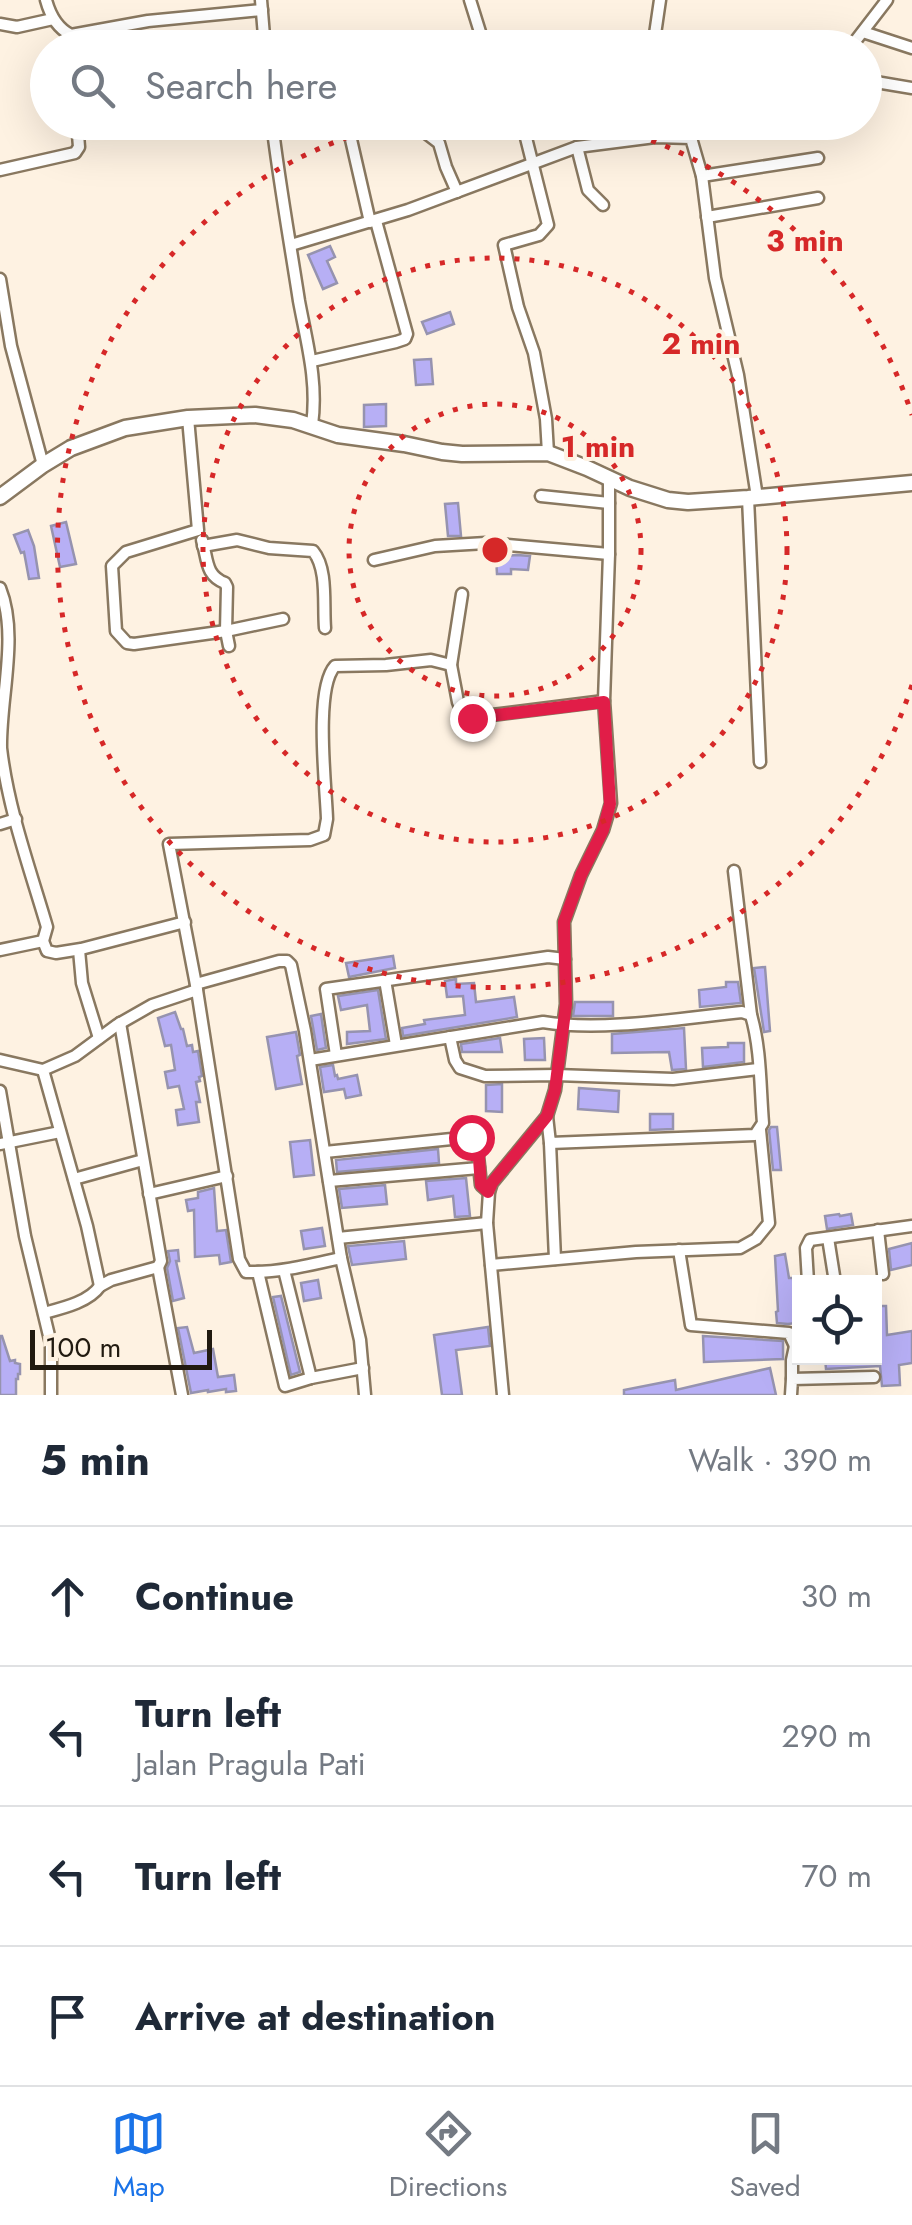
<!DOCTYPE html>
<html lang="en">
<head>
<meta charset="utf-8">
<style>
	:root { --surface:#fff; --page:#f2f2f3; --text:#1f2937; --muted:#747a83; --line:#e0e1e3; --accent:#1a73e8 }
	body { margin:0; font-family:Jost,sans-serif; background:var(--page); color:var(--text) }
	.controls { position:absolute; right:30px; bottom:30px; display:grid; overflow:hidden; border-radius:0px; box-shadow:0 10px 40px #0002 }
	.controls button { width:90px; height:90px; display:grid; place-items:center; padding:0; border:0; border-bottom:2px solid var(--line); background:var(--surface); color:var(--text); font:50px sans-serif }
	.scale { position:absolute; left:30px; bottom:25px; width:182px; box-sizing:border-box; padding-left:10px; border:5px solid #211a10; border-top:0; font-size:28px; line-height:35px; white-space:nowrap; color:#211a10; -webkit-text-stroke:8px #fef2e2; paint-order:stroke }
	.stop { position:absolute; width:30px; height:30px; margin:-22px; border:8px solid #e11d48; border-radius:50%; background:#fff }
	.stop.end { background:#e11d48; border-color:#fff; box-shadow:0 2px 10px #0008 }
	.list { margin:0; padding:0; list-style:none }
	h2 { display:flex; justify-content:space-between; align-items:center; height:130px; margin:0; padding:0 40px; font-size:42px }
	h2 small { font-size:32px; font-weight:400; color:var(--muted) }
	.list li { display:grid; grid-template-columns:65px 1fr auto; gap:30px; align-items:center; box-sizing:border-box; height:140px; padding:0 40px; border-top:2px solid var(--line) }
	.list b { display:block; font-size:38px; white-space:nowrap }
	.list p { margin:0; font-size:32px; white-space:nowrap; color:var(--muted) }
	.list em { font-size:32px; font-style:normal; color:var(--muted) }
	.icon { flex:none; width:55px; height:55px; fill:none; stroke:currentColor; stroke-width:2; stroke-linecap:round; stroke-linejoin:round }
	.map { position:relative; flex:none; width:912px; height:1395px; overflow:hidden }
	.search { position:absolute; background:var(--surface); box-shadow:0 10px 40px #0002; left:30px; right:30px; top:30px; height:110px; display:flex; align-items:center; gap:25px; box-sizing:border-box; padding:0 35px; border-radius:55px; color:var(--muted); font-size:38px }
	.sheet { height:690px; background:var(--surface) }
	nav { display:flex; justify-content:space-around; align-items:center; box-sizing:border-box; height:140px; border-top:2px solid var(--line); background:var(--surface); font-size:28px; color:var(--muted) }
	nav a { display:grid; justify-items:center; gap:5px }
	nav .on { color:var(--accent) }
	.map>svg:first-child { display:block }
</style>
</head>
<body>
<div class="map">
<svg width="912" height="1395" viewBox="0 0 912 1395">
	<rect width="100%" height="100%" fill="#fef2e2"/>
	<!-- building -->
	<g fill="#b7aff5" stroke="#9693af" stroke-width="2.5">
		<path d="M330,246L335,257L327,261L337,283L323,289L308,255Z"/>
		<path d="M450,312L454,324L427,334L422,322Z"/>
		<path d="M431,359L433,384L416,385L414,360Z"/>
		<path d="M386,404V426L364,427V405Z"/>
		<path d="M458,503L461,536H448L445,504Z"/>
		<path d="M66,522L76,564L60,567L51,526Z"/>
		<path d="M28,530L34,546L39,578L29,579L24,552L21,553L14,535Z"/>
		<path d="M517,555L530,556L528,570L511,569V574H497L496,557Z"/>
		<path d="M393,956L395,968L349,977L346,963Z"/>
		<path d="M765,967L770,1031L764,1032L754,968Z"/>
		<path d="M456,979V984L474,983L476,1002L514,997L517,1017L403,1036L402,1028L425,1024L424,1020L465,1015L463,996L447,997L445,981Z"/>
		<path d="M726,982H738L741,1003L700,1007L699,990L726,987Z"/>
		<path d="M378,990L386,1039L347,1044V1032L370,1031L367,1005L341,1010L338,996Z"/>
		<path d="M575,1002H613V1016H573Z"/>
		<path d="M175,1012L181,1029H183L187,1046L192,1045L193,1052L198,1051L202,1076L199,1077L200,1081L196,1082L200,1102H196L199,1122L178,1125L176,1110L184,1109L179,1086L168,1088L165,1072L175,1070L171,1045L165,1046L158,1018Z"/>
		<path d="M321,1014L326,1048L317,1050L311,1016Z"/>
		<path d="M684,1028L686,1069L672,1070L669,1052L612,1053V1034Z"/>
		<path d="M296,1032L300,1055L297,1056L302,1084L276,1089L267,1037Z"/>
		<path d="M500,1038L502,1052H462L461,1044Z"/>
		<path d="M544,1038L545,1060H525L524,1039Z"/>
		<path d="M728,1043H744V1062L703,1067L702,1048L728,1047Z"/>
		<path d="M333,1065L335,1076L337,1075L338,1079L357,1075L361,1095L346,1098L344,1089L324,1092L320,1067Z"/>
		<path d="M502,1084V1112L486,1111V1085Z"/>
		<path d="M579,1088L619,1091L618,1112L578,1109Z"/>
		<path d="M650,1114H673V1129L650,1130Z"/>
		<path d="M771,1127H777L781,1170H773L769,1130Z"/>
		<path d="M310,1140L314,1175L294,1177L290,1142Z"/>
		<path d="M438,1149L439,1163L337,1172L336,1160Z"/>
		<path d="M466,1178L470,1216L455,1217L453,1196L428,1200L426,1181Z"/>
		<path d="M385,1185L387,1204L342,1208L339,1189Z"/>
		<path d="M214,1188L217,1231L226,1230L231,1262L220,1264L219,1255L195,1257L194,1210L188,1211L186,1200L198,1198V1192Z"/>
		<path d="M839,1214L840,1216L851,1214L853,1225L827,1229L825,1216Z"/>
		<path d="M322,1228L325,1246L304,1249L301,1231Z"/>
		<path d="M404,1241L406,1259L352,1265L348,1246Z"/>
		<path d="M912,1243V1265L891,1270L889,1249Z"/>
		<path d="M178,1250L179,1261H176L184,1298L173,1301L167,1268L170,1261L168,1251Z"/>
		<path d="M785,1254L789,1278H793L795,1307L796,1323L788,1324L777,1323L776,1312L778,1311L775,1256Z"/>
		<path d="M318,1280L321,1298L304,1301L301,1283Z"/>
		<path d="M281,1296L300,1372L291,1375L273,1297Z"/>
		<path d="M877,1306H886L887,1335L912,1331V1363L899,1365L900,1385L882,1386L880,1366L826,1369L825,1358H874V1328H878Z"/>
		<path d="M187,1327L194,1353L213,1349L218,1377L234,1375L236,1391L226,1392V1389L208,1392V1390L191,1393L178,1328Z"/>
		<path d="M488,1327L490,1346L456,1350L462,1395H442L434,1335Z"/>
		<path d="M0,1336H2L10,1361L15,1360V1363L20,1364V1374H18V1379H16V1395H0Z"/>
		<path d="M703,1336L783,1341V1359L704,1362Z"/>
		<path d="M770,1368L776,1395H624V1390L675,1380L676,1390Z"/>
	</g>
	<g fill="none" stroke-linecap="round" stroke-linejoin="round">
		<defs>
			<g id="minor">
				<path d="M46,0C50,15 57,28 71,35L148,21L262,10"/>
				<path d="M261,0L265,48"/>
				<path d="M470,0L485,48"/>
				<path d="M0,24L17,27L53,19"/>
				<path d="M863,32L912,48"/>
				<path d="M653,48L660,0"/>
				<path d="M850,48L887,0"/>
				<path d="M864,80L912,88"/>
				<path d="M272,122C279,182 290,242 299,301C307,344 318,382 312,425"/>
				<path d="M347,122L370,222"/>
				<path d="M522,122L548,225L539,235L504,245L518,307L534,353L546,419L548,453"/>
				<path d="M401,127L422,130L439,143L446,167L457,192"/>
				<path d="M691,138L703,122"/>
				<path d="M577,147L588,190L603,205"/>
				<path d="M0,170L75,153L79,147L77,122"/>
				<path d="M702,176L818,158"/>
				<path d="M707,217L818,198"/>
				<path d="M291,245L408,210L577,147L655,137L691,138L702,176L715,278L738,375L757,497"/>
				<path d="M0,279L11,346L43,465"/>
				<path d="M312,361L396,342L405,339L407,334L376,221"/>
				<path d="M188,418L198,530L126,552L112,566L116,631L127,643L134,644L226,631L283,619"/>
				<path d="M541,496L609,503"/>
				<path d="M748,498L760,762"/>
				<path d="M202,540C208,560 205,575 225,583L227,587L226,631L229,646"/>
				<path d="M203,546L237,540L269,548L313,551C328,569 323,604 325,628"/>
				<path d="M374,560L435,546L486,543L609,554"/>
				<path d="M0,588C19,635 0,698 1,748C8,809 30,869 47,927L43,941L0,950"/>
				<path d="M451,665L462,594"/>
				<path d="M0,824L16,819"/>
				<path d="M734,871L751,1015"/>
				<path d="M43,941L47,951L56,953L81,949L185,922"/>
				<path d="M79,950L82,983L99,1038"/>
				<path d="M385,980L396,1045"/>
				<path d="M196,984L279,961H287L291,965L305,1031L341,1258L360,1340L365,1395"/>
				<path d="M120,1023L161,1261L158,1267"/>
				<path d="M450,1037L455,1060L460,1068L485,1076L556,1075L673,1079L758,1069"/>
				<path d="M336,1055L326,989L548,957L565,959"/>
				<path d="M0,1060L43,1070"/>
				<path d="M310,1060L543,1022C602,1032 682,1018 742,1012L751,1015C761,1049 760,1087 763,1123L755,1135L550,1143L547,1116"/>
				<path d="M0,1091L25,1236L51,1344V1395"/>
				<path d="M550,1143L555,1259"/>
				<path d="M0,1144L60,1132"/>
				<path d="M325,1152L471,1137L477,1146L481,1185L489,1192"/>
				<path d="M74,1179L143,1160"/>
				<path d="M329,1181L479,1168"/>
				<path d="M149,1194L227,1176"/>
				<path d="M878,1230L883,1274"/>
				<path d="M338,1238L487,1223"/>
				<path d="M828,1238L835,1282"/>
				<path d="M679,1250L691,1325L789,1333L795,1346"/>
				<path d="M341,1258C310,1265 278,1273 246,1272L239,1259L197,990L169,844L310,840L324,835L327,819C326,786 314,689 335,666L386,665L431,660L451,665L458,702L464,716L468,718L604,701"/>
				<path d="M491,1265L636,1252L740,1248L756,1239L769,1223L760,1130"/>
				<path d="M284,1270L311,1378"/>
				<path d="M258,1272L285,1386L311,1378L363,1368"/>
				<path d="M808,1282L806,1248L810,1240L912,1226"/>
				<path d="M44,1313C63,1308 89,1302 100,1286"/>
				<path d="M792,1379V1360L795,1346L800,1345"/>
				<path d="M182,1395L158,1267L111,1280L100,1286L87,1226L43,1070L75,1056L117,1025L152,1005L197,990"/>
				<path d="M503,1395L487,1223L489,1192L492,1183L547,1116L555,1090L566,1004L564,922L581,875L603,830L611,803L604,701L609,554V479"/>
				<path d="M791,1395L792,1379L874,1377"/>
			</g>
			<path id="tertiary" d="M0,497L43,465L71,448L125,428L188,418L255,415L293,420L338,435L404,444L442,452L462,454L548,453L587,468L630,488L668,500L688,502L748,498L912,483"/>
		</defs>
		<!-- minor casing -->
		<use href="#minor" stroke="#897860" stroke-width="15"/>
		<!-- tertiary casing -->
		<use href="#tertiary" stroke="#897860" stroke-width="19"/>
		<!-- minor -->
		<use href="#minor" stroke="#fff" stroke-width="10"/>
		<!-- tertiary -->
		<use href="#tertiary" stroke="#fff" stroke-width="14"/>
	</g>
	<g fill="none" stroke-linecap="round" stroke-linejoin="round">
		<!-- route -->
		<path stroke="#e11d48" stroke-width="12" d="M471,1137L478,1146L481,1185L488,1192L492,1183L547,1116L555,1090L566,1004L564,922L581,875L603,830L610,804L604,702L472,718"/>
	</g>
	<!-- distance rings -->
	<g fill="none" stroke="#d62828" stroke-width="5" stroke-dasharray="5 10">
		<circle cx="495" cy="550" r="146"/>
		<circle cx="495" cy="550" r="292"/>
		<path d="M912 685A438 438 0 1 1 396 123M594 123A438 438 0 0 1 912 415"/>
	</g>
	<circle cx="495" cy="550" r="15" fill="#d62828" stroke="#fef2e2" stroke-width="5"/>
	<g font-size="30" text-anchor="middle" font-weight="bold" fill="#d62828" stroke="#fef2e2" stroke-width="8" stroke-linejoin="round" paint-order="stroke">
		<text x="805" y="251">3 min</text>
		<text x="701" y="354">2 min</text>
		<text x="598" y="457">1 min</text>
	</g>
</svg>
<div class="controls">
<button><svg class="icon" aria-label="locate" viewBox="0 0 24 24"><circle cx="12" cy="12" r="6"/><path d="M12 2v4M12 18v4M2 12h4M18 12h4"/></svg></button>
</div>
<div class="scale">100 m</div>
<div class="stop" style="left:471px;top:1137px"></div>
<div class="stop end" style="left:472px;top:718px"></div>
<div class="search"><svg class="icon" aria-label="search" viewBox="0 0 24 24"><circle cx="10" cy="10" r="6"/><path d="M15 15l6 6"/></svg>Search here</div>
</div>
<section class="sheet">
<h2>5 min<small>Walk · 390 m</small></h2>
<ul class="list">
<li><svg class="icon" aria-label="ahead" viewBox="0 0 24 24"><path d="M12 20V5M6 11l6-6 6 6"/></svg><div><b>Continue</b></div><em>30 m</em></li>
<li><svg class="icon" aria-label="left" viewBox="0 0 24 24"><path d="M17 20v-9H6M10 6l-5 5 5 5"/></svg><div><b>Turn left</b><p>Jalan Pragula Pati</p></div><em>290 m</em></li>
<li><svg class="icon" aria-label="left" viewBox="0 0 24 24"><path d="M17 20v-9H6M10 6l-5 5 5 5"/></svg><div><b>Turn left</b></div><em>70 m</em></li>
<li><svg class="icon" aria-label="arrive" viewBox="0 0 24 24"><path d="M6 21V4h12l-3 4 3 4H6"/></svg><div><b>Arrive at destination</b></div></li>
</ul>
</section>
<nav>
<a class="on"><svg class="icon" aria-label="map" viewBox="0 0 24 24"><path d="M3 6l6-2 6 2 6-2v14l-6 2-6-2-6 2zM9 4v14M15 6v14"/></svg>Map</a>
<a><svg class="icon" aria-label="directions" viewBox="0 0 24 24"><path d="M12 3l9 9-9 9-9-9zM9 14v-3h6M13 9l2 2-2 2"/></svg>Directions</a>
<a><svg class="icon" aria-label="saved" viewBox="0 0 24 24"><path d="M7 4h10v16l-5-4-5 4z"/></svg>Saved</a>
</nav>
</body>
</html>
